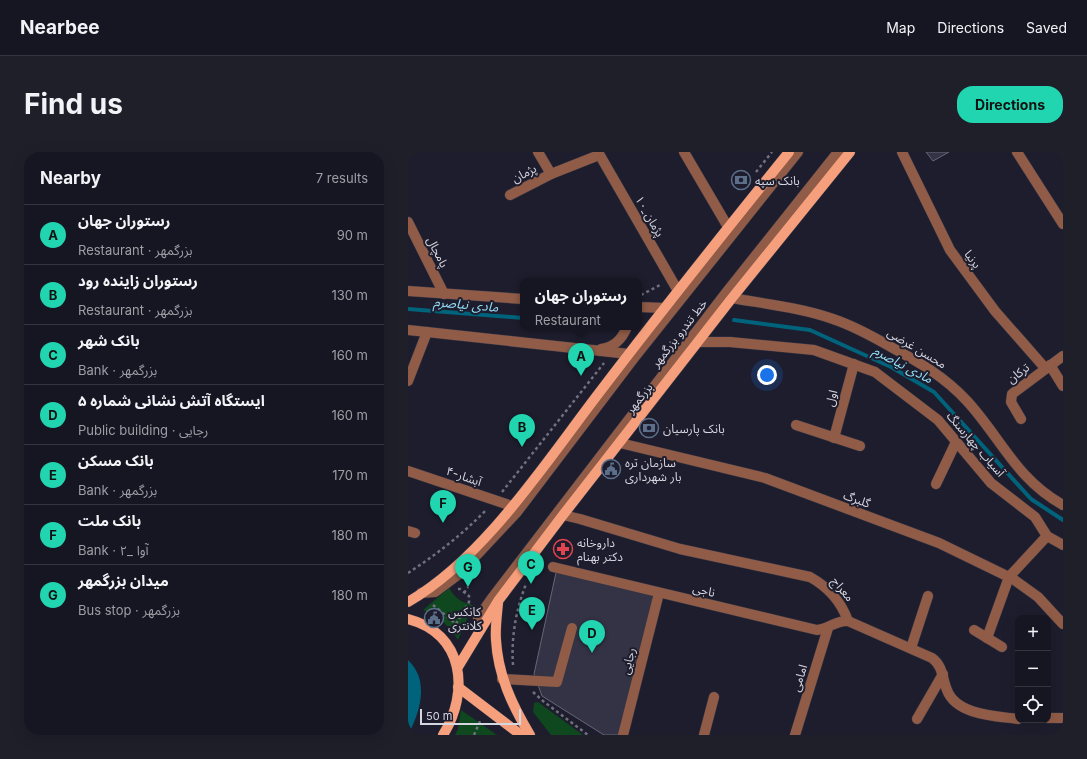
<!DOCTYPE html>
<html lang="en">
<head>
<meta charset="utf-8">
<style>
	:root { --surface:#161622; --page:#1f1f2a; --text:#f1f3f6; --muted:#9e9fa5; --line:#353540; --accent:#20d5b0 }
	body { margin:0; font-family:Inter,"Noto Sans Arabic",sans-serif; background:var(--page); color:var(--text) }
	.controls { position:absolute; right:12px; bottom:12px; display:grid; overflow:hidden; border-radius:8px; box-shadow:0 4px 16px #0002 }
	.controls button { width:36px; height:36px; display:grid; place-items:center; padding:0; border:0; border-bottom:1px solid var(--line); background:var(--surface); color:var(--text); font:20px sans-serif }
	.scale { position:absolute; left:12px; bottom:10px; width:101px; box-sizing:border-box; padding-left:4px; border:2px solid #d6d6e1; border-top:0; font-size:11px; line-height:14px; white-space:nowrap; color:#d6d6e1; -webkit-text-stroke:3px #1d1d2d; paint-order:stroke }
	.you { position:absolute; left:359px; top:223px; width:14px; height:14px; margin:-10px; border:3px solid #fff; border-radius:50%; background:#1a73e8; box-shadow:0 0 0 6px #1a73e833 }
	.badge { display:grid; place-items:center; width:26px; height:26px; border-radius:50%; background:var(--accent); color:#111; font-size:13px; font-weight:700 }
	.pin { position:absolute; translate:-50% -33px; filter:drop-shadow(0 1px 2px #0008) }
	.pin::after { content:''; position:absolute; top:21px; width:14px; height:12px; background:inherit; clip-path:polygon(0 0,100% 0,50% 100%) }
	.popup { position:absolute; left:112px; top:126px; width:122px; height:52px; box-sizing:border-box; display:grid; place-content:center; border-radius:8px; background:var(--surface); filter:drop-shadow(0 1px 3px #0005); font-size:13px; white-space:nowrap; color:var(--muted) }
	.popup b { font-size:15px; color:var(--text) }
	.popup::after { content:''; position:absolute; left:50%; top:100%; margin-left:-8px; border:8px solid transparent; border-top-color:var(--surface) }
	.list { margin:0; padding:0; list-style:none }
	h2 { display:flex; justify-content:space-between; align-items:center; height:52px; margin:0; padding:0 16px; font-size:17px }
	h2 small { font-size:13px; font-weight:400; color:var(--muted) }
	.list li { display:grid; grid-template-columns:26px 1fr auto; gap:12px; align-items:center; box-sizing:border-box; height:60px; padding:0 16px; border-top:1px solid var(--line) }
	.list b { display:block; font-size:15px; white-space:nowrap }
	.list p { margin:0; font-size:13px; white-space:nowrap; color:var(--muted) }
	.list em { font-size:13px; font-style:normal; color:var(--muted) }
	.icon { flex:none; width:22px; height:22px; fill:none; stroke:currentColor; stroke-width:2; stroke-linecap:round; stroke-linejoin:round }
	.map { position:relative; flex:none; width:655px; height:583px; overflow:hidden; border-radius:16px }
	header { display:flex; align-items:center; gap:24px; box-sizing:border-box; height:56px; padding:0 20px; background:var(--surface); border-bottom:1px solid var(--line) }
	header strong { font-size:19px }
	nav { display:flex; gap:22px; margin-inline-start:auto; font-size:14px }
	.intro { display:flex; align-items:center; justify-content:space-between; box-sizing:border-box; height:96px; padding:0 24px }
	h1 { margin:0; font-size:28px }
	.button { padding:10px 18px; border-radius:16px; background:var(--accent); color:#111; font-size:14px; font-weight:700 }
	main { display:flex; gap:24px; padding:0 24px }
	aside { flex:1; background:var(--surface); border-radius:16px; box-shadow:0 4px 16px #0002 }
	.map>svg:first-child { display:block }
</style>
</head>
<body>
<header>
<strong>Nearbee</strong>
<nav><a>Map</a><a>Directions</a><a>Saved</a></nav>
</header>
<div class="intro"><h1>Find us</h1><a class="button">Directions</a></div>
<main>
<aside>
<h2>Nearby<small>7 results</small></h2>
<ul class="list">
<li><span class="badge">A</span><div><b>رستوران جهان</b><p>Restaurant · بزرگمهر</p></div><em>90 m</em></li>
<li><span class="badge">B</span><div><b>رستوران زاینده رود</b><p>Restaurant · بزرگمهر</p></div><em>130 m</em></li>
<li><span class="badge">C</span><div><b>بانک شهر</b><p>Bank · بزرگمهر</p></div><em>160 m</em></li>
<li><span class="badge">D</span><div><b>ایستگاه آتش نشانی شماره ۵</b><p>Public building · رجایی</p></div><em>160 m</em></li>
<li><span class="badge">E</span><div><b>بانک مسکن</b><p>Bank · بزرگمهر</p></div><em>170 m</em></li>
<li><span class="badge">F</span><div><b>بانک ملت</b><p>Bank · ۲_ آوا</p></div><em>180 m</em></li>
<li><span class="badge">G</span><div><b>میدان بزرگمهر</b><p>Bus stop · بزرگمهر</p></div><em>180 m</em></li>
</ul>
</aside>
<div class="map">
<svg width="655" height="583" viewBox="0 0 655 583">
	<rect width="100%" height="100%" fill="#1d1d2d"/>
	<!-- green -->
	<g fill="#0f471e">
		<path d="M41,436C48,447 53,450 65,453L50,488C41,474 31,464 15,458Z"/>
		<path d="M130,550L175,583H143L125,560L126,551Z"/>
		<path d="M53,558L89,583H47L50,577Z"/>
	</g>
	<!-- water -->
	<path fill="#00637c" d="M0,508C22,529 12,560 0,583Z"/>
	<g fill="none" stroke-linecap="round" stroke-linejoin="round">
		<!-- stream -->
		<g stroke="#00637c" stroke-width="4">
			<path d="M0,157L115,166"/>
			<path d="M326,168L402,178L483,215L526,240L623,347L655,368"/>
		</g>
	</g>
	<!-- building -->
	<g fill="#333345" stroke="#656679">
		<path d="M518,0H541L525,9Z"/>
		<path d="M149,416L251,441L215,583H196L134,544L126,522Z"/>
	</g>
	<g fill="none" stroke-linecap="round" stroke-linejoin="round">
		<defs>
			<g id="minor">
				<path d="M130,0L143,22"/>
				<path d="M190,0L270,139"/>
				<path d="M276,0L320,75"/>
				<path d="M494,0L542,98L587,159L637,216"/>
				<path d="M609,0L655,72"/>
				<path d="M102,43L143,22L191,3"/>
				<path d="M0,70L36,142"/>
				<path d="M0,139L115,147"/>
				<path d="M324,146C358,152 394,156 425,167C446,174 464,184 483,195C511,210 537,225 559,249C593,286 608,327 655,353"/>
				<path d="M231,155L257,156"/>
				<path d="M0,178L221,202"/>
				<path d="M291,190H322L406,198L467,220L530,268L583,331L627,365L639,384L655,393"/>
				<path d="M193,197C207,195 214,187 219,175"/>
				<path d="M642,213L655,234"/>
				<path d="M0,229L19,180"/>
				<path d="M613,267L603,250L604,242L655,204"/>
				<path d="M388,273L452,294"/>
				<path d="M426,286L446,212"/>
				<path d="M212,291L357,326L531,391L605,427L630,445L655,472"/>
				<path d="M0,319L104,354"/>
				<path d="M528,332L548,290"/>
				<path d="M155,363L172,367L272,397L402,425C420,435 433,449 440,469"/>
				<path d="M0,379L7,381"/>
				<path d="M145,415L409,478C421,477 428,468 440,469L524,506C535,514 534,526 539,538C548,563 588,564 610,567"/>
				<path d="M13,441L27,440L51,422L109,360L226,206L390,0"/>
				<path d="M73,477L70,466L84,446L317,142L430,0"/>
				<path d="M566,478L594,495"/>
				<path d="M579,486L601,425L639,384"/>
				<path d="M503,496L520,444"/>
				<path d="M94,527L149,530L164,476"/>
				<path d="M640,566H655"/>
				<path d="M509,567L535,522"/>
				<path d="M215,583L251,441"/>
				<path d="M296,583L306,545"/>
				<path d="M387,583L420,476"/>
			</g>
			<g id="major">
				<path d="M0,450C77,406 140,307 194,237C255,157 318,78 381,0"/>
				<path d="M90,451C89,463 87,476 88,488C90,523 104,553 122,583"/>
				<path d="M0,467C56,481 62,540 35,583"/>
				<path d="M50,515L90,449L155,363L324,146L442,0"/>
				<path d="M50,535L113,583"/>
			</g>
		</defs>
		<!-- minor casing -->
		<use href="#minor" stroke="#373746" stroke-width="11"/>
		<!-- major casing -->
		<use href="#major" stroke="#373746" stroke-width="11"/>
		<!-- path -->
		<g stroke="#70707e" stroke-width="2.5" stroke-dasharray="3 3" stroke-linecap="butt">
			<path d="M348,20L364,0"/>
			<path d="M233,143L254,132"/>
			<path d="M94,340L196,211"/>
			<path d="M0,421C29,402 55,382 79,357"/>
			<path d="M56,441L60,435"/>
			<path d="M25,453L53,476"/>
			<path d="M48,472L61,450V444L52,437H49"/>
			<path d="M105,513C103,485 108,458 118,432"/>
			<path d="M125,540L135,549L180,583"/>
			<path d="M66,583L73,567"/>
		</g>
		<!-- minor -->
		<use href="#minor" stroke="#905c47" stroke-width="10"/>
		<!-- major -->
		<use href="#major" stroke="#f69f7c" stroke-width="10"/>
	</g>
	<!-- icons -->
	<defs>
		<symbol id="bank-ring" viewBox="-11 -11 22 22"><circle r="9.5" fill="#1d1d2d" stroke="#5c6f8a" stroke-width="1.5"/><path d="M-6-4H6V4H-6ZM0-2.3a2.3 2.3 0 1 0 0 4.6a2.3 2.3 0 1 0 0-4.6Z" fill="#5c6f8a"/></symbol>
		<symbol id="civic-ring" viewBox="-11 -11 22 22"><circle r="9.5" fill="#1d1d2d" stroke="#5c6f8a" stroke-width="1.5"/><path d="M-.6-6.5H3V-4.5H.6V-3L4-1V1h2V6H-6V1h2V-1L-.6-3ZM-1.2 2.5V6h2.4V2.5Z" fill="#5c6f8a"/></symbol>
		<symbol id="pharmacy-ring" viewBox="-11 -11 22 22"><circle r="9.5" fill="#1d1d2d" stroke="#e0444e" stroke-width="1.5"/><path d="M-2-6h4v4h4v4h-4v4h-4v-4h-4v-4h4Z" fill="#e0444e"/></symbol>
	</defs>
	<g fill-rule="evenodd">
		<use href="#bank-ring" x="322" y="17" width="22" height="22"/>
		<use href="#bank-ring" x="230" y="265" width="22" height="22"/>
		<use href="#civic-ring" x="192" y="306" width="22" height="22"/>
		<use href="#pharmacy-ring" x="144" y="386" width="22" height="22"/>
		<use href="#civic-ring" x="15" y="455" width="22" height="22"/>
	</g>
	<g text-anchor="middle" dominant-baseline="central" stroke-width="4" stroke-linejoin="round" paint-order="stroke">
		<!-- street labels -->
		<g font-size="12" fill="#d6d6e1" stroke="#1d1d2d">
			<text transform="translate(116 21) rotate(-27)">پژمان</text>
			<text transform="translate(242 64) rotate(60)">۱۰_پژمان</text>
			<text transform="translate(30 100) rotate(63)">پامچال</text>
			<text transform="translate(565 107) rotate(53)">پرنیا</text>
			<text transform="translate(271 181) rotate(-52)">خط تندرو بزرگمهر</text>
			<text transform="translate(509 196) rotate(31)">محسن غرضی</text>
			<text transform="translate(610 221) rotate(-38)">ترکان</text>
			<text transform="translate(231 246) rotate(-52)">بزرگمهر</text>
			<text transform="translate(423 246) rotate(-75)">اول</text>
			<text transform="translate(568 292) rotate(49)">آسیاب چهارسنگ</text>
			<text transform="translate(56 324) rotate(19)">۴-آبشار</text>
			<text transform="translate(449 347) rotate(20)">گلبرگ</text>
			<text transform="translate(435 437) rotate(50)">معراج</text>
			<text transform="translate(296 438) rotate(13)">ناجی</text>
			<text transform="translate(220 509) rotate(-76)">رجایی</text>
			<text transform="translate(391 526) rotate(-73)">امامی</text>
		</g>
		<!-- poi labels -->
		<g font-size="12" fill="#d6d6e1" stroke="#1d1d2d" text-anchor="start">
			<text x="347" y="28">بانک سپه</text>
			<text x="255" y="276">بانک پارسیان</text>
			<text x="217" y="310">سازمان تره<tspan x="217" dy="14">بار شهرداری</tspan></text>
			<text x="169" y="390">داروخانه<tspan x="169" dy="14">دکتر بهنام</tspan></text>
			<text x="40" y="459">کانکس<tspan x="40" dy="14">کلانتری</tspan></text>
		</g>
		<!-- water labels -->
		<g font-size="13" font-style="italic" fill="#93def8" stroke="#1d1d2d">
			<text transform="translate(58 152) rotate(5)">مادی نیاصرم</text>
			<text transform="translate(495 212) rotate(28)">مادی نیاصرم</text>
		</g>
	</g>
</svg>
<div class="controls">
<button>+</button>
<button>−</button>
<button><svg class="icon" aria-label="locate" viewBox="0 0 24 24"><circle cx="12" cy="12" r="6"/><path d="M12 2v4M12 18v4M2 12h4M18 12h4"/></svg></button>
</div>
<div class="scale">50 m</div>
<div class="you"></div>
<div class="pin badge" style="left:173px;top:224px">A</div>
<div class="popup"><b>رستوران جهان</b>Restaurant</div>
<div class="pin badge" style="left:114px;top:295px">B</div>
<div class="pin badge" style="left:123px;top:432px">C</div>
<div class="pin badge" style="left:184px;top:501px">D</div>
<div class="pin badge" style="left:124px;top:478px">E</div>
<div class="pin badge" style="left:35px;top:371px">F</div>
<div class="pin badge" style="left:60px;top:435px">G</div>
</div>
</main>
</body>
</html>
